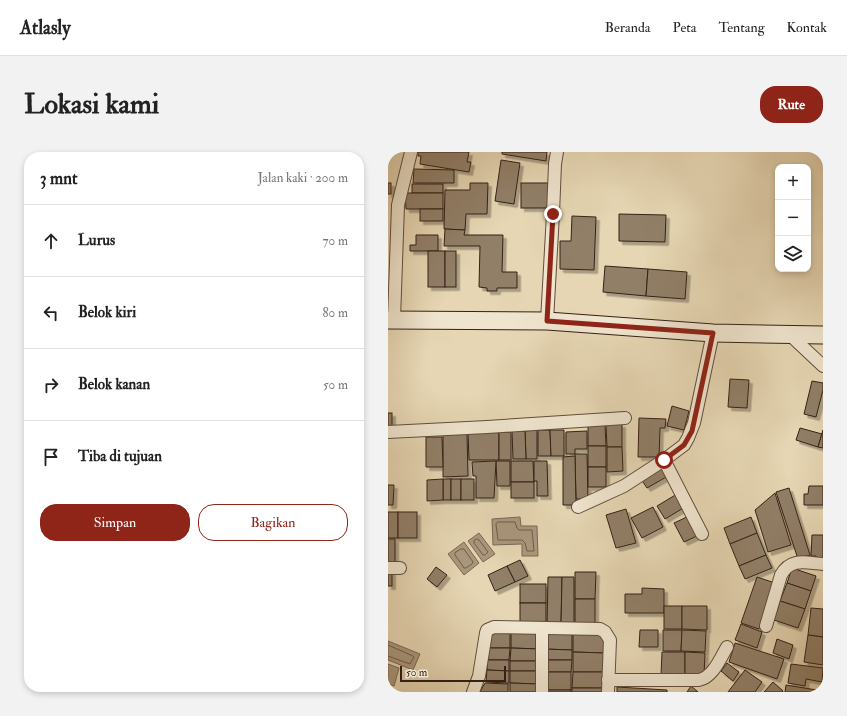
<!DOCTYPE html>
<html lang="id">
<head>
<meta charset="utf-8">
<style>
	:root { --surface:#fff; --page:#f2f2f2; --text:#222; --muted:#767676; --line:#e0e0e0; --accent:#8f2418 }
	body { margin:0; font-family:"IM FELL Double Pica",serif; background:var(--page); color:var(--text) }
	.controls { position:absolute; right:12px; top:12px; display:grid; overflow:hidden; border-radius:8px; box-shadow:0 2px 6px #0003 }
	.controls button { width:36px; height:36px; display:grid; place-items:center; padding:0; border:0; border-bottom:1px solid var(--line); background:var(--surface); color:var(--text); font:20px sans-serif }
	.scale { position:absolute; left:12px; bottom:10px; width:106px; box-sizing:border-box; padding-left:4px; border:2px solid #352116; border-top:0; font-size:11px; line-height:14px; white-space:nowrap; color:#352116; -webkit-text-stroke:3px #efe4ce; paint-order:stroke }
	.stop { position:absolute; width:12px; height:12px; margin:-9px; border:3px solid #8f2418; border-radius:50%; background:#fff }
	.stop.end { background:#8f2418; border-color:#fff; box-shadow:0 1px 4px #0008 }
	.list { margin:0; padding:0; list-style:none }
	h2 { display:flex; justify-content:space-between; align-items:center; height:52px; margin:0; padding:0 16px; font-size:17px }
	h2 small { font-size:13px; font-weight:400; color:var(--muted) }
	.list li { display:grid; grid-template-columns:26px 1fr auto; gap:12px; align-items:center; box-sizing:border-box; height:72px; padding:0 16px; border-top:1px solid var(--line) }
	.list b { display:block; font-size:15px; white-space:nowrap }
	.list em { font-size:13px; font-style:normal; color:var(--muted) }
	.actions { display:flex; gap:8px; padding:12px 16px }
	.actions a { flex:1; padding:9px 0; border:1px solid var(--accent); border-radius:16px; text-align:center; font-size:14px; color:var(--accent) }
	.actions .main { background:var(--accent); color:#fff }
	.icon { flex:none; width:22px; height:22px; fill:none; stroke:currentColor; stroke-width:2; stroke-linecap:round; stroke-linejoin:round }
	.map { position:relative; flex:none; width:435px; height:540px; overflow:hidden; border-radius:16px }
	header { display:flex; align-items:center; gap:24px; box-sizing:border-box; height:56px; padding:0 20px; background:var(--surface); border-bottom:1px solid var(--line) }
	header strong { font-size:19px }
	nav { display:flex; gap:22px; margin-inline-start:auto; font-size:14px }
	.intro { display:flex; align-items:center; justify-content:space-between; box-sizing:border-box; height:96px; padding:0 24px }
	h1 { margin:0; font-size:28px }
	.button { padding:10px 18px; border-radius:16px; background:var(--accent); color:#fff; font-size:14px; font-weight:700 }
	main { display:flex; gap:24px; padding:0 24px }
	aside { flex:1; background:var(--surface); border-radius:16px; box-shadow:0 2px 6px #0003 }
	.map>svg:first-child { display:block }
</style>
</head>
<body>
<header>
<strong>Atlasly</strong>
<nav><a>Beranda</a><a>Peta</a><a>Tentang</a><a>Kontak</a></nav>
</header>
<div class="intro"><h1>Lokasi kami</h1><a class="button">Rute</a></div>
<main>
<aside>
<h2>3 mnt<small>Jalan kaki · 200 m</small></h2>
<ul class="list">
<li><svg class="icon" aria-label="ahead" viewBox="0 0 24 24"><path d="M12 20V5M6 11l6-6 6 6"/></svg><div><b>Lurus</b></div><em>70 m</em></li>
<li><svg class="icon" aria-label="left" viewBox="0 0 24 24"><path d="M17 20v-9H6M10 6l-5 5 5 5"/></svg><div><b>Belok kiri</b></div><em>80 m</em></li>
<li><svg class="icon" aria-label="right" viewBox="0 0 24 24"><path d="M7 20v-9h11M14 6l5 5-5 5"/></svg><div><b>Belok kanan</b></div><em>50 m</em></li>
<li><svg class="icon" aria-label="arrive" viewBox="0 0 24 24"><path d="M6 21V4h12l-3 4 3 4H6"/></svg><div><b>Tiba di tujuan</b></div></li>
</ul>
<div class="actions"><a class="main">Simpan</a><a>Bagikan</a></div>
</aside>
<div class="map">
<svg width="435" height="540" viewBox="0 0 435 540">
	<defs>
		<filter id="shadow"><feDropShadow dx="3.5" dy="3.5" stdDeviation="0" flood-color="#0004"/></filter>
	</defs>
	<rect width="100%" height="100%" fill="#e6d6b3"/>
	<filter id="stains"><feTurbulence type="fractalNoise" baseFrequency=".005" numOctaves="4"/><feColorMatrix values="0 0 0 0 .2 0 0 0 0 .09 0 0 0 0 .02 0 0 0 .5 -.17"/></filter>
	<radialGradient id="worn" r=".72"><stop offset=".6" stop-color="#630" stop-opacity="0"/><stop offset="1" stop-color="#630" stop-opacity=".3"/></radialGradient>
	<!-- water -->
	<g fill="#aa987e" stroke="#7b6854">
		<path d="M132,365L133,374H149L150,404H134V392L105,393L104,367Z"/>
		<path d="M91,381L107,402L95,410L80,389Z"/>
		<path d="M76,390L91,411L76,423L60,402Z"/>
		<path d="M0,489L32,502L25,518L0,508Z"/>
		<path d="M0,512L11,516L6,534L0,532Z"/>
	</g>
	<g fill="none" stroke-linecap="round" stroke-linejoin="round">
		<!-- shore -->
		<g stroke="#705c4a" stroke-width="1">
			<path d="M110,370H127L129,376L131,378H144L146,399H139L137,391L134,388H110L108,372Z"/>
			<path d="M89,387L91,388L100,400L97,403H95L86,391V389Z"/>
			<path d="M73,397H76L85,410L84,412L78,416H76L67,403V401Z"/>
			<path d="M0,493L25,504L26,505L22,512L0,504"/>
		</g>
	</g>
	<!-- building -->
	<g fill="#917f68" stroke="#352116" filter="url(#shadow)">
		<path d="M30,0H81L79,10H83L81,20L32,12L33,4H30Z"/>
		<path d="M114,0H159L158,9L114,2Z"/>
		<path d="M113,8L132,11L126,52L107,49Z"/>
		<path d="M26,17L66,18V31H25Z"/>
		<rect x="0" y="31" width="3" height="11"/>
		<path d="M82,31H100L99,62H78L77,78L56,77L57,38H82Z"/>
		<rect x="133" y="31" width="30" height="25"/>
		<rect x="24" y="32" width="31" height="9"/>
		<path d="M17,41H55V57H18Z"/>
		<rect x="32" y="57" width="23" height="12"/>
		<path d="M231,62L278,63L277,90L231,89Z"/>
		<path d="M184,64L208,65L206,118L172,117V89H183Z"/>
		<path d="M57,77L77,78L76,83H115L114,120H129V136H109V139H99V136L91,135L92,94H56Z"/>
		<path d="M28,83H50V99H22V93H28Z"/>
		<rect x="40" y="99" width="17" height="36"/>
		<rect x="57" y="99" width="11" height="36"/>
		<path d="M217,114L260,117L258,144L215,140Z"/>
		<path d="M260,117L299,120L297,147L258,144Z"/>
		<path d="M342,227L361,228L359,256L340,255Z"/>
		<path d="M424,229L435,231V238L428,265L416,262Z"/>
		<path d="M284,254L301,259L296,278L279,274Z"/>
		<rect x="0" y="261" width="4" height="14"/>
		<path d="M251,266L278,267L277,276H272L271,305H250Z"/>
		<path d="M218,272H234V295H219Z"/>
		<path d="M200,273H217L218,294H200Z"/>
		<path d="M412,276L434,282L430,295L408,288Z"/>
		<path d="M149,278V307H138L137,279Z"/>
		<path d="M150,278H162L163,304H150Z"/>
		<path d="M162,278H176V304H163Z"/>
		<path d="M435,278V296L430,295Z"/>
		<path d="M124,279H137L138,307H125Z"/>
		<path d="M199,279V297H187V302H178V280Z"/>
		<path d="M80,280H111V308H81Z"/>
		<rect x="111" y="280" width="12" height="28"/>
		<path d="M55,282H79L80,324L55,325Z"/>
		<path d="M38,285H54L55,315H38Z"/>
		<rect x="200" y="294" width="18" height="21"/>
		<path d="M219,295H234L235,319L219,320Z"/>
		<path d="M187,302H199L200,347H188Z"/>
		<path d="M187,304L188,353H175V305Z"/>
		<path d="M108,309H122V334H109Z"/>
		<path d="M108,309L106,346H88V324H85L84,310Z"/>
		<path d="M123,309H145L146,330H123Z"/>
		<path d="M146,309H159L160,344H149V329H146Z"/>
		<rect x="200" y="315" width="18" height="20"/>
		<path d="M274,315L280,324L259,336L253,327Z"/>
		<rect x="55" y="327" width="8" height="21"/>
		<path d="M55,327V348L39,349V328Z"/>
		<rect x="63" y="327" width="10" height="21"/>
		<rect x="73" y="327" width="13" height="21"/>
		<rect x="123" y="330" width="23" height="16"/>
		<path d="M0,333H6L5,353H0Z"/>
		<path d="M421,334H435V353H416V342H420Z"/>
		<path d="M401,336L422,403L410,407L388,340Z"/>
		<path d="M387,341L403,393L380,400L367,358Z"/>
		<path d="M289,342L297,355L277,367L269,354Z"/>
		<path d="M265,355L275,375L254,386L243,366Z"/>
		<path d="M238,357L248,391L228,396L218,363Z"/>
		<rect x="0" y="360" width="10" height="26"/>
		<rect x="10" y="360" width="19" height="26"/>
		<path d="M301,364L311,383L296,390L286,371Z"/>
		<path d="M363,365L369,381L342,392L336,376Z"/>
		<path d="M369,381L378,403L351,414L342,392Z"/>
		<path d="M424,383H435V408L428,407V404H423Z"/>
		<rect x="0" y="387" width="7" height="24"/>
		<path d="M378,403L384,416L357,427L351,414Z"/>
		<path d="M132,408L140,424L127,430L119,414Z"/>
		<path d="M119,414L127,430L107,439L100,423Z"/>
		<path d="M48,415L59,423L49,435L39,427Z"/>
		<path d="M404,416L428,424L423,439L399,431Z"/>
		<rect x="0" y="419" width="4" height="15"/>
		<path d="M187,420H208L207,447H187Z"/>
		<path d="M160,425H174L173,473H159Z"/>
		<path d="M174,425H186V473H173Z"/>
		<path d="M369,425L387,431L371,477L353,471Z"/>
		<path d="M399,431L423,439L417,457L392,449Z"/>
		<rect x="132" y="432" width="26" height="19"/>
		<path d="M254,436L276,437V461H237V442H254Z"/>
		<path d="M187,447H207V473L187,472Z"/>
		<path d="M392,449L417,457L410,476L386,468Z"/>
		<rect x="132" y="451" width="26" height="21"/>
		<rect x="276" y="454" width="18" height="23"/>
		<path d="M294,454H319V478L294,477Z"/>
		<path d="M423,456L435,457V485L420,483Z"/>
		<path d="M353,472L374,480L369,496L347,488Z"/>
		<path d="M252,478H270V495H251Z"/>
		<path d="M275,478H294L293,499H275Z"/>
		<path d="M294,478L318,479L317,500L293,499Z"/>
		<path d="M123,479L152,480V497L123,496Z"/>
		<rect x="99" y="480" width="23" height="16"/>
		<path d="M157,480H184V498L156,497Z"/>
		<path d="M185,480L217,481V501L185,500Z"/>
		<path d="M420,483L435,485V513L416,510Z"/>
		<path d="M389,487L405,493L401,507L385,501Z"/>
		<path d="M347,491L396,507L389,527L341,510Z"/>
		<path d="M99,496H122L121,508H99Z"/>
		<path d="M123,496L152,497V509H122Z"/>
		<path d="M156,497L184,498V508H156Z"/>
		<path d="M185,500L217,501V520H185Z"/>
		<path d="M274,500H297V523H273Z"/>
		<path d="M297,500L317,501L316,523H297Z"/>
		<path d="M99,508H121V519L99,518Z"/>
		<path d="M156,508H184L183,520H156Z"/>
		<rect x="122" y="509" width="30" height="10"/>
		<path d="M339,511L351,520L345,529L333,519Z"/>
		<path d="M403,512L435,516L434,530L418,527L417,534L400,531Z"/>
		<path d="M99,518L121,519V531L98,530Z"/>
		<path d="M357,518L374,530L367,540H340Z"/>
		<path d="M122,519H152L151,532L122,531Z"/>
		<rect x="156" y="520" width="27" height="18"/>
		<path d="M185,520H217L216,536H184Z"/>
		<path d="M385,530L395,539L394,540H376Z"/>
		<path d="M97,531L120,532V540H92Z"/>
		<path d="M122,531L151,532V540H122Z"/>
		<path d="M398,533L435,539V540H397Z"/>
		<path d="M303,534L310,540H299Z"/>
		<path d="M229,535L279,538V540H229Z"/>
		<rect x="184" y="536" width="32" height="4"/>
		<rect x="156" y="538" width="27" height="2"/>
	</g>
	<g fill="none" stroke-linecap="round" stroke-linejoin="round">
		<defs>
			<g id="street">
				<path d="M6,167L10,53L23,0"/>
				<path d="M159,169L165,62L167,12L169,0"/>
				<path d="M402,183L435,214"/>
				<path d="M0,280L99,275L237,266"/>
				<path d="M276,308L314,382"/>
				<path d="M190,355L236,334L276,308L296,293L300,286L306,271L325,181"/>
				<path d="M0,416H12"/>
				<path d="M378,474L393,423C403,405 418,411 435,412"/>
				<path d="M220,528H311C325,525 332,507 339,495"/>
				<path d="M85,540L91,524L98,481L99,478L106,475L212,477L217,480L222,488L220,540"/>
				<path d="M154,540V476"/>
			</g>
			<path id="secondary" d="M0,168L159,169L325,181L435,183"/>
		</defs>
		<!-- street casing -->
		<use href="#street" stroke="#614e3d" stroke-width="14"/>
		<!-- secondary casing -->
		<use href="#secondary" stroke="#352116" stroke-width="19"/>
		<!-- street -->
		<use href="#street" stroke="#efe4ce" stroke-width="12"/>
		<!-- secondary -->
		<use href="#secondary" stroke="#efe4ce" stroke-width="17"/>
	</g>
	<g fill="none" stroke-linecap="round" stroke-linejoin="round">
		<!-- route -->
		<path stroke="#8f2418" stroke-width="5" d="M165,62L159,169L325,181L304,279L296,293L276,308"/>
	</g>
	<rect width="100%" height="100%" filter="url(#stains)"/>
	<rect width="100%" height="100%" fill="url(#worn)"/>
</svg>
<div class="controls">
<button>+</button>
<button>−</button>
<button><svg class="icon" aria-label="layers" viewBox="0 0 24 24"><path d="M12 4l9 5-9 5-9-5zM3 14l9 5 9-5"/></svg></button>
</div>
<div class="scale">50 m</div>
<div class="stop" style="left:276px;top:308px"></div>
<div class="stop end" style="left:165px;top:62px"></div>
</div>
</main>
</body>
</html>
